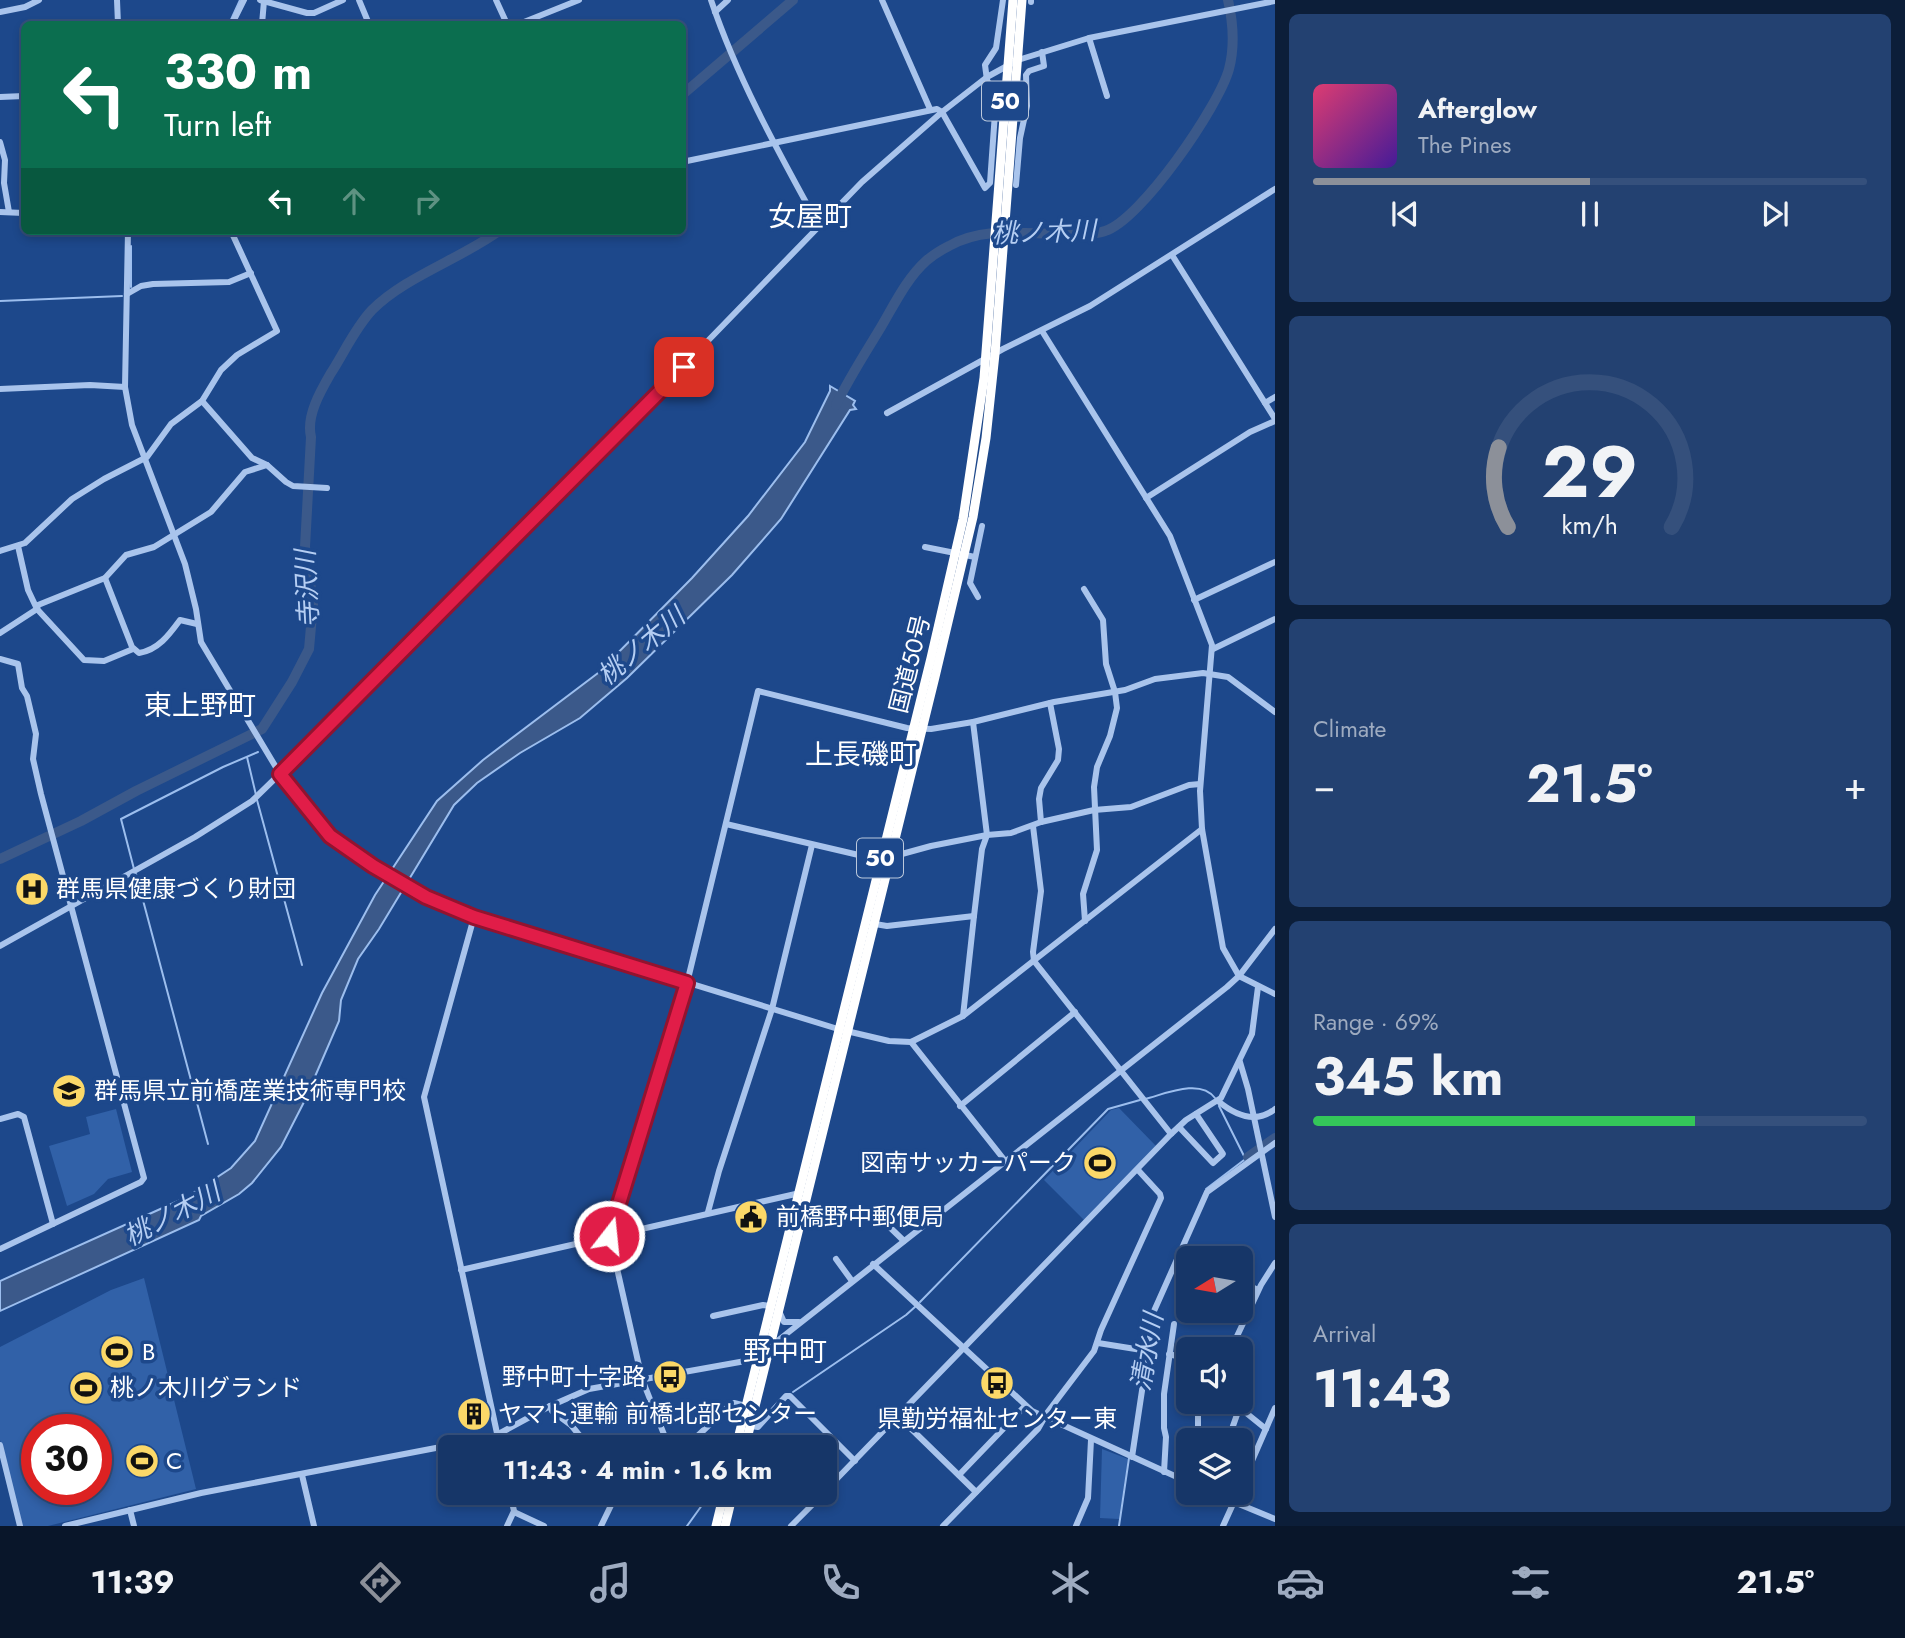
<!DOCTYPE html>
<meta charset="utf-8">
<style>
body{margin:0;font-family:Jost,"Noto Sans JP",sans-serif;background:#234171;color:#f1f3f6;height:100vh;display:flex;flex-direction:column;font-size:26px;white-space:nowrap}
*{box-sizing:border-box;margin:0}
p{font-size:23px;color:#9eabc0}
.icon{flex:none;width:38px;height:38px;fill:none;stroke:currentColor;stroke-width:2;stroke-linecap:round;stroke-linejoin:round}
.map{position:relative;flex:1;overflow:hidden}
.drawer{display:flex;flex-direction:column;gap:14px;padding:14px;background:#0c1e39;width:630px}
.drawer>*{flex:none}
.guide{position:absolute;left:21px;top:21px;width:665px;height:214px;border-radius:10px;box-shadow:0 4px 10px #0003,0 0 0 2px #35507c;background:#0b6e4f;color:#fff;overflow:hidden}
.needle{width:46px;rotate:259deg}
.tools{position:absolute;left:1176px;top:1246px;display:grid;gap:14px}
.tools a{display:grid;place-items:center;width:77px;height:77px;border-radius:10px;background:#163668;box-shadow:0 4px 10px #0003,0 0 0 2px #35507c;font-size:35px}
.speed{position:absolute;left:21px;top:1414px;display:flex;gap:14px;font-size:35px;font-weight:700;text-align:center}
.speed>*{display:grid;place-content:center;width:91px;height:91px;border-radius:50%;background:#163668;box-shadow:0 4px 10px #0003,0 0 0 2px #35507c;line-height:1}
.speed .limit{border:10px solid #d22;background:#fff;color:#111}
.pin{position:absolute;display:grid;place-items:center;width:60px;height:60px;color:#fff;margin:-30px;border-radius:14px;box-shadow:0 4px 10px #0006}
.me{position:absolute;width:77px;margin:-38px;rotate:16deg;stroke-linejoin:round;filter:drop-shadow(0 0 5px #0008)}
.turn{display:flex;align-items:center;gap:24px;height:147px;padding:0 28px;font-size:32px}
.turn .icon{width:91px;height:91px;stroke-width:2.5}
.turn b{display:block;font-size:49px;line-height:60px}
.lanes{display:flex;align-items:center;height:66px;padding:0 28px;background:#0003;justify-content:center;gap:35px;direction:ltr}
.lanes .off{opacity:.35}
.big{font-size:52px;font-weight:700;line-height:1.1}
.drawer .card{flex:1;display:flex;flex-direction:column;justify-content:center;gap:10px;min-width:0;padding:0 24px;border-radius:10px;background:#234171}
.drawer .dial{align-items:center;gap:0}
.dial svg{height:182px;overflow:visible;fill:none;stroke:#35507c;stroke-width:7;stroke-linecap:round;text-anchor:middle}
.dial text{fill:#f1f3f6;stroke:none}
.song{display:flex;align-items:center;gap:21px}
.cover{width:84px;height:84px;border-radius:10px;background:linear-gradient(135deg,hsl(340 70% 55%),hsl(260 70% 35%))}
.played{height:7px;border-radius:4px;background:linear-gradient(90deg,#8c9099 50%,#35507c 50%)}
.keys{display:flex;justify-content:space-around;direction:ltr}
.heat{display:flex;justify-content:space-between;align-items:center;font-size:38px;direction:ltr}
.charge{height:10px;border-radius:5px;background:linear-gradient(90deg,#34c759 69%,#35507c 0)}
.trip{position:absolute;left:438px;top:1435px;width:399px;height:70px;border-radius:10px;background:#163668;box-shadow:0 4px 10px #0003,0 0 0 2px #35507c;font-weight:700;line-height:70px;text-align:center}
.menu{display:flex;height:112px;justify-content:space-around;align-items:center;background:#09162a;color:#9eabc0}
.menu .icon{width:49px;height:49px}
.menu .active{color:#8c9099}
.menu b{font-size:32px;color:#f1f3f6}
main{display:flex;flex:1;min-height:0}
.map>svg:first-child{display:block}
.green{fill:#3161a8;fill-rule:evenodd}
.water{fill:#3b598a;stroke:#9cbeee;stroke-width:2}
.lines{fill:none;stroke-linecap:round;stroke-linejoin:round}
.stream{stroke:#9cbeee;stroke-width:2}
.river{stroke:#3b598a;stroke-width:10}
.minor{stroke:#a9c4ec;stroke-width:6}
.highway{stroke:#fff;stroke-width:9}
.route-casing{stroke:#92132f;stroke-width:18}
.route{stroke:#e11d48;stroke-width:12}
.labels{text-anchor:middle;stroke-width:7;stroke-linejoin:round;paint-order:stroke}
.shield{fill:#1d488b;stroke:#bbc8dc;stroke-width:2}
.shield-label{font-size:23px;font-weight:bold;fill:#fff}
.street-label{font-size:24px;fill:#fff;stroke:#1d488b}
.poi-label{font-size:24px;fill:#fff;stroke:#1d488b;text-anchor:start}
.water-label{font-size:26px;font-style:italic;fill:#b5cef3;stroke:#1d488b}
.quarter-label{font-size:28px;fill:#fff;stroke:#1d488b}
</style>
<main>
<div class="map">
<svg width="1275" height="1526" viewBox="0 0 1275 1526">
<rect width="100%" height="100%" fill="#1d488b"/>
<!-- green -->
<g class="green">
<polygon points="1119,1108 1156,1146 1084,1220 1044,1180 1111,1110"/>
<polygon points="116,1109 132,1172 108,1179 94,1194 67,1206 49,1146 90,1134 86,1117"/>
<path d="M144,1278L196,1489L48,1526H21L0,1440V1347L111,1290ZM37,1430H96V1489H37Z"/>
<polygon points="1102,1449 1128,1459 1119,1519 1100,1518"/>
</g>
<!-- water -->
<polygon class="water" points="830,386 855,401 853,405 856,409 850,410 781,519 732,575 627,678 580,718 520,753 477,783 454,805 379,929 358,959 341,1000 339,1021 304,1102 281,1147 252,1183 239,1194 201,1216 199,1220 0,1311 0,1281 187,1197 231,1168 255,1141 322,993 375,895 437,801 483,760 598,673 692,578 748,516 805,442 830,391"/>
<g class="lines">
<!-- stream -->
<g class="stream">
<polyline points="229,24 240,0"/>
<polyline points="131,287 131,246"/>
<polyline points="0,301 122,296"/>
<polyline points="247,757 256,795"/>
<polyline points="257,800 302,965"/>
<polyline points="134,869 121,819 223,767 258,752"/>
<polyline points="136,874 208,1144"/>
<path d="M1145,1099C1165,1094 1200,1078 1215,1098"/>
<polyline points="1206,1189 1248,1157 1244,1156 1219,1106"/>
<polyline points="920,1302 1108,1109 1140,1100"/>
<polyline points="793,1392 906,1315 916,1306"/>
<polyline points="687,1526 705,1501"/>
<polyline points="1119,1526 1129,1458"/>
</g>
<!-- river -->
<g class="river">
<polyline points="682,95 793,0"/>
<path d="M836,405C849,378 866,352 881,327C894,305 907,278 926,261C933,255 941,250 949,246C988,224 1031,236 1074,234C1084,233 1095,235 1105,231C1141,220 1219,106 1229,69C1235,46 1233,22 1228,0"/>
<path d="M0,859L81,821L136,791L262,729L292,682L309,649L313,604L305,547L311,437C306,416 320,392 331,373C344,353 355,328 372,310C405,277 460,259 499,231"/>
<polyline points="1248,1157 1275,1138"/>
</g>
<!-- minor -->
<g class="minor">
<polyline points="117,0 118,24"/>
<polyline points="260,0 307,13 314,13 343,0"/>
<polyline points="359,0 369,24"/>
<polyline points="496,0 507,24"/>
<path d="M711,0C738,80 779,153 819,226"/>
<polyline points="882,0 930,109"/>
<polyline points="1031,2 1031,0"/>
<polyline points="0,12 25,7 39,0"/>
<polyline points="715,12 728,0"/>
<polyline points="232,24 244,0"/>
<polyline points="262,24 264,1"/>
<polyline points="519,24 579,0"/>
<polyline points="1089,38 1107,96"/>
<polyline points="0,97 24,96"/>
<polyline points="0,142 5,160 4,183 9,212"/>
<polyline points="682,162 937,109 942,112 985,188 990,183 996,99 987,80 985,65 996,48 1003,0"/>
<polyline points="1016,185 1020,138 1027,106 1026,75 1029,71 1044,66 1042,52"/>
<polyline points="0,212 24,213"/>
<polyline points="128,231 125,387 132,425 185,564 196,609 201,642 280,774 321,827 341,845 423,896 474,917 838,1029 889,1041 911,1042 963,1016 1202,829"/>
<polyline points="1172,255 1275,419"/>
<polyline points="127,294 141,286 153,284 229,282 251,273"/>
<polyline points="1042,331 1170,536 1212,645 1200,791 1202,829 1223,948 1239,976 1275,994"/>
<polyline points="0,389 90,385 125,387"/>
<polyline points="202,401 252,458 267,465 286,482 293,486 327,488"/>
<polyline points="1265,403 1275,397"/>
<polyline points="887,413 1003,349 1090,306 1275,189"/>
<polyline points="1146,498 1250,432 1275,421"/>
<polyline points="18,546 28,590 37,609 84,660 104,661 133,649"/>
<polyline points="925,547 975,557"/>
<polyline points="0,551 25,543 72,499 104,479 147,457 171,424 202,401 221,370 237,355 277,331 231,231"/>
<path d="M105,578L132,647L139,653C158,650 169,635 180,620L197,624"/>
<polyline points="1084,589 1103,620 1106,664 1115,692 1117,708 1110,736 1097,767 1094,787 1097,850 1083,894 1085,921"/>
<polyline points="978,597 970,583 982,526"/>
<polyline points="1194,600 1275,562"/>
<polyline points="0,633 37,609 38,605 105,578 126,555 154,547 211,512 245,472 267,465"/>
<polyline points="1213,649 1275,619"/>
<polyline points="0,659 18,664 22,688 27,696 36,734 33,759 41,794 144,1178 141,1182 0,1249"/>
<polyline points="1041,822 1039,799 1041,788 1058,760 1059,749 1050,703"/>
<polyline points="726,824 880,860 931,846 987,835 1011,833 1041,822 1094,810 1131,807 1189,785 1200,784"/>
<polyline points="1033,826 1041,891 1033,952 1034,961 1171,1134"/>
<polyline points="474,917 424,1097 500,1447"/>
<polyline points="875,924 887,926 974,916"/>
<polyline points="0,946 195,837 252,801 330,725 632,419 862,182 942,112 987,77 1018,60 1089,38 1275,1"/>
<polyline points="963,1016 974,916 982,849 987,835 973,722"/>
<polyline points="911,1042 1006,1162"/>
<polyline points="1240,1062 1248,1089 1275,1217"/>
<path d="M1218,1101C1236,1116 1256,1124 1275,1109"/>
<polyline points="960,1106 1075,1012"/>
<polyline points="0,1119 18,1114 24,1117 53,1224"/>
<polyline points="1179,1127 1213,1163 1223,1154 1196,1114"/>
<polyline points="708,1212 719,1171 772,1009 812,845"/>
<polyline points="875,1213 904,1241"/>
<polyline points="836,1259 852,1281"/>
<polyline points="873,1264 1032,1411 1188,1482"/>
<polyline points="461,1270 800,1193"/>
<polyline points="1241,1282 1258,1290"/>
<polyline points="779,1311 784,1322 799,1322"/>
<polyline points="1230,1311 1245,1318"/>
<polyline points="713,1316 763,1305 770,1306"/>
<polyline points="1098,1343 1148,1351"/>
<polyline points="771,1346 1227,987 1239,976 1275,929"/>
<polyline points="1231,1349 1261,1285 1275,1263"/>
<polyline points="1169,1354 1188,1359"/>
<polyline points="1198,1402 1198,1440"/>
<polyline points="1222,1402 1245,1412 1266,1429"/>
<polyline points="550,1406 552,1411 571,1425 589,1447"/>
<polyline points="898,1416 976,1492"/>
<polyline points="750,1426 758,1427 786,1396 790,1396 855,1461"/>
<polyline points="1228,1440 1239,1409"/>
<polyline points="0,1445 20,1526"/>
<polyline points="669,1447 642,1379 609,1233 687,983 758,691 907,728 931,729 973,722 1054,702 1125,690 1155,679 1203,673 1228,677 1275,712"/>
<polyline points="686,1447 730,1405 734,1403 746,1406"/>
<polyline points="1132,1457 1154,1311 1207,1192 1275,1143"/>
<polyline points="1164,1472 1166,1437 1164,1428 1164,1394 1174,1324"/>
<polyline points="302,1475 314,1526"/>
<polyline points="959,1475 1025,1406"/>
<polyline points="1241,1486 1275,1408"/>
<polyline points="824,1492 1171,1134 1186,1120 1221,1098 1252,1034 1258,987"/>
<polyline points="1212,1493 1275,1519"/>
<polyline points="704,1498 723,1507"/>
<polyline points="130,1510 134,1526"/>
<polyline points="514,1512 544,1526"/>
<polyline points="65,1526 201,1493 493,1437 550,1406 589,1389 751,1360 760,1355"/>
<polyline points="507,1526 514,1511 510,1493"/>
<polyline points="601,1526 617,1493"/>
<polyline points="791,1526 824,1493"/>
<polyline points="943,1526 1038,1429 1047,1413 1094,1351 1101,1330 1161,1198 1160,1194 1138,1170"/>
<polyline points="1076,1526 1088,1498 1091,1440"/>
<polyline points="1223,1526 1238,1493"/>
</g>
<!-- highway -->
<g class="highway">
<polyline points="736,1447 931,658 963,519 984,378 1013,0"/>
<polyline points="745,1447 935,677 973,517 986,438 995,354 1022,0"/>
<polyline points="716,1526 724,1493"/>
<polyline points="725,1526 733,1493"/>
</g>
</g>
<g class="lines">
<!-- route casing -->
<g class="route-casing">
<polyline id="route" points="609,1236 687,983 474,917 426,897 373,866 330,836 280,774 684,367"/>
</g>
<!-- route -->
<use href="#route" class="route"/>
</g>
<!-- icons -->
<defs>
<g id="hospital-disc" transform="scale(1.75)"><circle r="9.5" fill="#fbd868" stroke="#1d488b"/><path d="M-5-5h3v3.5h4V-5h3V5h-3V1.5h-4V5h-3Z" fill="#111"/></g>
<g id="university-disc" transform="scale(1.75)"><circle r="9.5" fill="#fbd868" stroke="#1d488b"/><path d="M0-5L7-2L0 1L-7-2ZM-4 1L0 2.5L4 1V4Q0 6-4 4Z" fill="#111"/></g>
<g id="stadium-disc" transform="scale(1.75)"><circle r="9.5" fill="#fbd868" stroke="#1d488b"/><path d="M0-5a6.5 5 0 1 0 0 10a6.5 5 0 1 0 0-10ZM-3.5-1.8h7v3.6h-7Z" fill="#111"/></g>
<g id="civic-disc" transform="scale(1.75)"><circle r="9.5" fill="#fbd868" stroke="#1d488b"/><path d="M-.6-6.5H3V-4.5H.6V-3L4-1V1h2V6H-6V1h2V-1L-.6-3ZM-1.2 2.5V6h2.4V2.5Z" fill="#111"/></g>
<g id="bus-disc" transform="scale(1.75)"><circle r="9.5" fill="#fbd868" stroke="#1d488b"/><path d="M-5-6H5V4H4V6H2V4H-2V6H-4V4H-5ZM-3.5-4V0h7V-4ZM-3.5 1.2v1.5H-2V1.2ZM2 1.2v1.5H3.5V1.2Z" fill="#111"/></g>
<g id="building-disc" transform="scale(1.75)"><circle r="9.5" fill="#fbd868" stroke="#1d488b"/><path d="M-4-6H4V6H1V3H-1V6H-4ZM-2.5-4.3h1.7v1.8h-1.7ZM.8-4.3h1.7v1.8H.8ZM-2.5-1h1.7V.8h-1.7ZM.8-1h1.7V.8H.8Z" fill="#111"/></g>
</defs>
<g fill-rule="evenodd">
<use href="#hospital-disc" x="32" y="889"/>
<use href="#university-disc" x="69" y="1091"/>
<use href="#stadium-disc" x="1100" y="1163"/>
<use href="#civic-disc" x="751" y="1217"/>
<use href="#stadium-disc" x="117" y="1352"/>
<use href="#bus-disc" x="670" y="1377"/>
<use href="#bus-disc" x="997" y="1383"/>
<use href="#stadium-disc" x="86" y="1388"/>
<use href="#building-disc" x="474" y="1414"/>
<use href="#stadium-disc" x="142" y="1461"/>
</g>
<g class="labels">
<!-- shield labels -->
<g class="shield">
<rect x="982" y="81.5" width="46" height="39" rx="5"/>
<rect x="857" y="838.5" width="46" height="39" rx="5"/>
</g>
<g class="shield-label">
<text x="1005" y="109">50</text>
<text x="880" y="866">50</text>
</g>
<!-- street labels -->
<g class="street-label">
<text transform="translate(910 664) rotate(-76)" y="8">国道50号</text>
</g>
<!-- poi labels -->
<g class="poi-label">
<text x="56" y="897">群馬県健康づくり財団</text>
<text x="94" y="1099">群馬県立前橋産業技術専門校</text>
<text x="1076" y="1171" text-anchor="end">図南サッカーパーク</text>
<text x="776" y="1225">前橋野中郵便局</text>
<text x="142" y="1360">B</text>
<text x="646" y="1385" text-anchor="end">野中町十字路</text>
<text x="110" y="1396">桃ノ木川グランド</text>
<text x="498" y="1422">ヤマト運輸 前橋北部センター</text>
<text x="997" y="1427" text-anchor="middle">県勤労福祉センター東</text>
<text x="166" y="1469">C</text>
</g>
<!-- water labels -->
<g class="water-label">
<text transform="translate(1044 232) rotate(-2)" y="9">桃ノ木川</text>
<text transform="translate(307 589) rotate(-93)" y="9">寺沢川</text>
<text transform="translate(641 646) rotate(-40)" y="9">桃ノ木川</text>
<text transform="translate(172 1214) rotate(-28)" y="9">桃ノ木川</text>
<text transform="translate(1147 1352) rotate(-80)" y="9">清水川</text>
</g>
<!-- quarter labels -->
<g class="quarter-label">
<text x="810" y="226">女屋町</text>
<text x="200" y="715">東上野町</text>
<text x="861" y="764">上長磯町</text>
<text x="785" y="1361">野中町</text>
</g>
</g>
</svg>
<div class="tools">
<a><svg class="needle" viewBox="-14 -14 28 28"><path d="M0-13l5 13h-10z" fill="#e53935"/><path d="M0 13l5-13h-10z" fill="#9eabc0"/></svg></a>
<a><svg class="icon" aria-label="sound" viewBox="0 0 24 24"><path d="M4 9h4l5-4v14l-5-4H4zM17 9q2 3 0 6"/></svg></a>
<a><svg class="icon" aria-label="layers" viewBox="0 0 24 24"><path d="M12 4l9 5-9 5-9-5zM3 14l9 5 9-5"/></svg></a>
</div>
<div class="speed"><div class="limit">30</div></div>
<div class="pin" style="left:684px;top:367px;background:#d93025"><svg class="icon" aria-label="arrive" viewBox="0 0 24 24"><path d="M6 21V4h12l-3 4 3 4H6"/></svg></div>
<svg class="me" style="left:609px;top:1236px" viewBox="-20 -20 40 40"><circle r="17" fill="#e11d48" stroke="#fff" stroke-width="3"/><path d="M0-11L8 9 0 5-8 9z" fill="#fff"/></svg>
<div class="trip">11:43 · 4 min · 1.6 km</div>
<div class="guide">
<div class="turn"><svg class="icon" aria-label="left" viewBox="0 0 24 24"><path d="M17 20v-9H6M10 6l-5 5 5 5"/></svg><div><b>330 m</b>Turn left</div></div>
<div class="lanes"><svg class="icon" aria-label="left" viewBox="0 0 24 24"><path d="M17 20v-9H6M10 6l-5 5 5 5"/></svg><svg class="icon off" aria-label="ahead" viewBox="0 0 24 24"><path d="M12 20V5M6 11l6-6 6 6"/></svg><svg class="icon off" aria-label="right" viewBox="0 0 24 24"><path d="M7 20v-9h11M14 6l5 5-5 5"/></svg></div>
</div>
</div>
<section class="drawer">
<div class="card">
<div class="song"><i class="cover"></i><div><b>Afterglow</b><p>The Pines</p></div></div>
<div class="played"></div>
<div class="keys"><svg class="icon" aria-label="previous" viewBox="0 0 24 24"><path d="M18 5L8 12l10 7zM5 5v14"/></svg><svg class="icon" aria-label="pause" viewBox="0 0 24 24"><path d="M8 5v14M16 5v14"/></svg><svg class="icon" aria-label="next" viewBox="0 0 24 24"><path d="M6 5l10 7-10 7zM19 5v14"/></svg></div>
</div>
<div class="card dial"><svg viewBox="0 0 100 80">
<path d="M14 69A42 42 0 1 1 86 69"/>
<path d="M14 69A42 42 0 0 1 10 34" stroke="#8c9099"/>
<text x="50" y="56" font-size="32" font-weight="700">29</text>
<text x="50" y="72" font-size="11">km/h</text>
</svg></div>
<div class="card"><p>Climate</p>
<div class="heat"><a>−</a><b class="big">21.5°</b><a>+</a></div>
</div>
<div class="card"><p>Range · 69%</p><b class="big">345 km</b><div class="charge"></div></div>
<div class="card"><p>Arrival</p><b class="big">11:43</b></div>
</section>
</main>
<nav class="menu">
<b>11:39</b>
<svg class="icon active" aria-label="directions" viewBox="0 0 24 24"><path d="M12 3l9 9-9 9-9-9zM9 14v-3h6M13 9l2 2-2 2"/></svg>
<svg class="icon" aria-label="music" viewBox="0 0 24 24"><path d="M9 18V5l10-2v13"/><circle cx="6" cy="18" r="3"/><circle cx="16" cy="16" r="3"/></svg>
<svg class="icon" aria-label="phone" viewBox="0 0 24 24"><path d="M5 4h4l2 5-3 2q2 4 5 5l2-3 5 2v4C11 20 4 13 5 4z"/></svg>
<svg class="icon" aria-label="climate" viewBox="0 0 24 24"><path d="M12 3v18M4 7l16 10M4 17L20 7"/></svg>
<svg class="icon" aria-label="car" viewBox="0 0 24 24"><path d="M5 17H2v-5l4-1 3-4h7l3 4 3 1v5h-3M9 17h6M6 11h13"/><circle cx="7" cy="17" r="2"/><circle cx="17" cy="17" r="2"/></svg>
<svg class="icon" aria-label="filters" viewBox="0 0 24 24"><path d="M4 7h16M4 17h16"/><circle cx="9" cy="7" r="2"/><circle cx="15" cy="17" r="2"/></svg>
<b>21.5°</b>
</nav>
